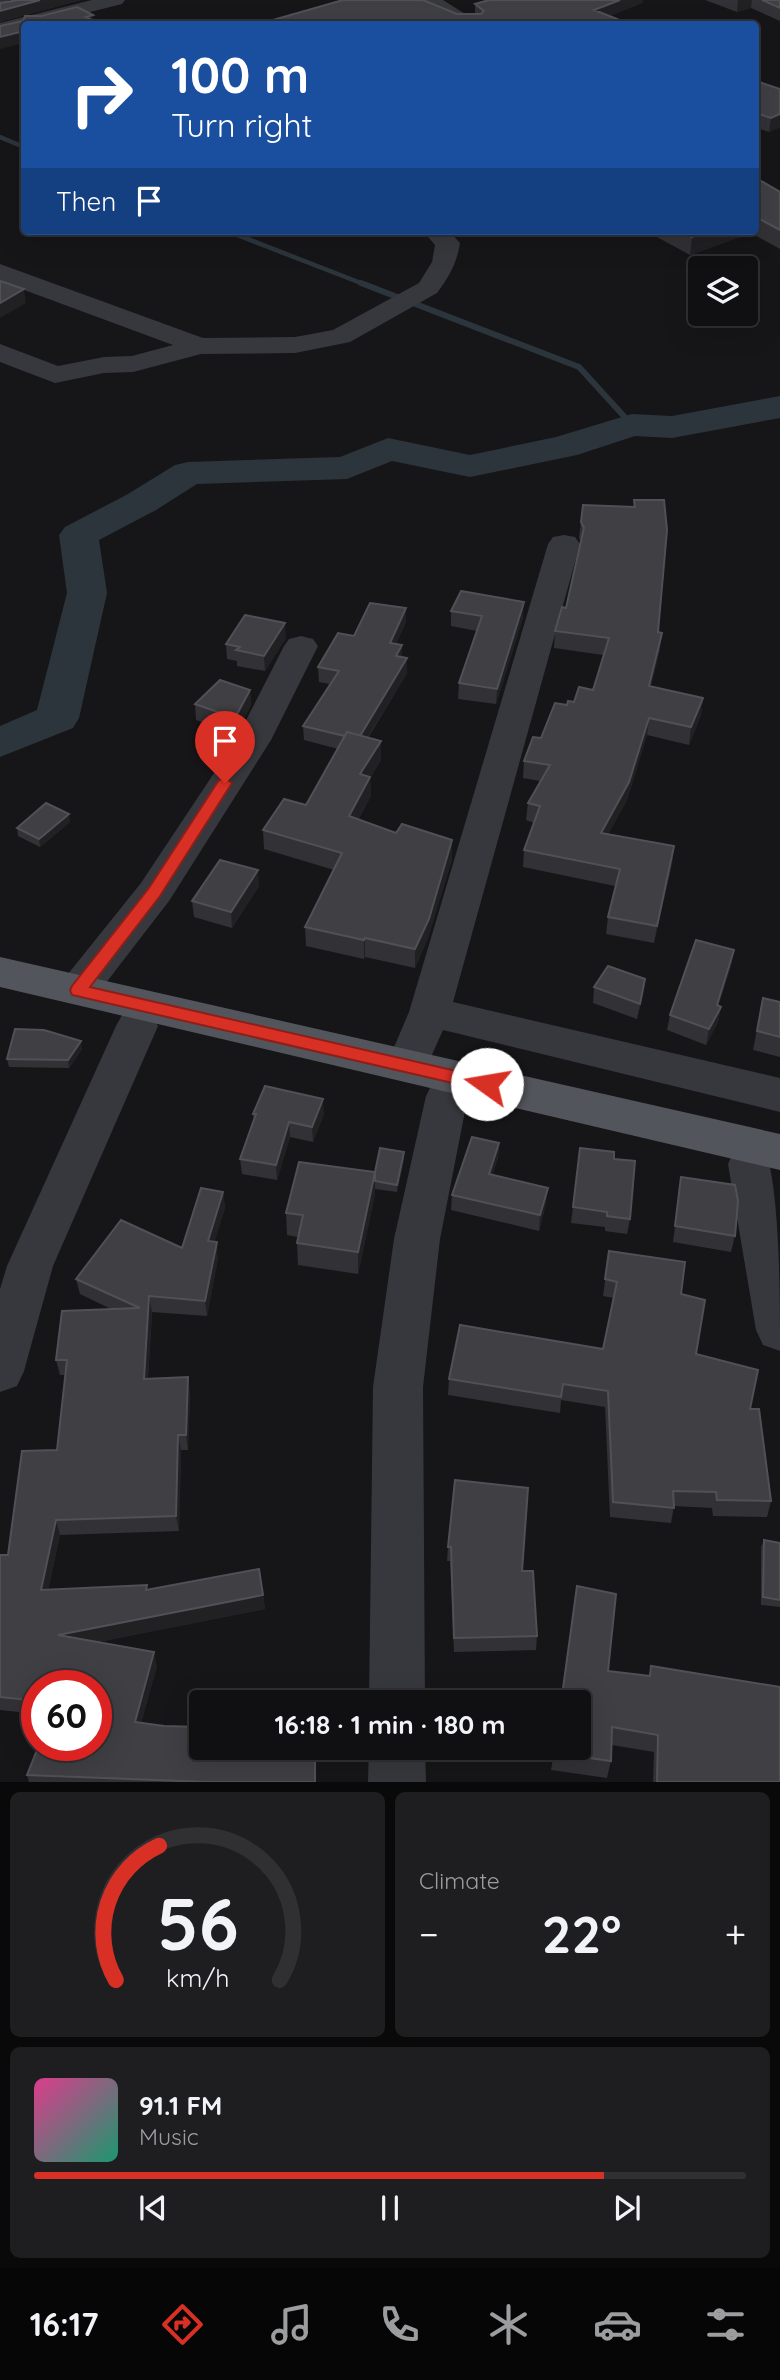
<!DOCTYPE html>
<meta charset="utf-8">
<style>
body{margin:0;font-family:Quicksand,sans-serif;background:#1e1e20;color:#f1f3f6;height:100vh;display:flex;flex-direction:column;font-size:26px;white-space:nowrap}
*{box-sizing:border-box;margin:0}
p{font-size:23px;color:#9c9d9f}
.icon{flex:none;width:38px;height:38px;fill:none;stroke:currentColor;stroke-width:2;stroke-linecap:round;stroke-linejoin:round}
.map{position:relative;height:1782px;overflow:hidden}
.sheet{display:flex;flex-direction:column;gap:10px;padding:10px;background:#09090a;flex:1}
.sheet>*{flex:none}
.guide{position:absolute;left:21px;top:21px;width:738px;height:214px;border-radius:7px;box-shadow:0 7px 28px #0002,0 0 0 2px #303032;background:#1a4fa0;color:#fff;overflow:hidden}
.buttons{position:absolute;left:688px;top:256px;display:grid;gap:14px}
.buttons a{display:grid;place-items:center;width:70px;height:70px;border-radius:7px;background:#101012;box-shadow:0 7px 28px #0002,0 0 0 2px #303032;font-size:35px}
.speed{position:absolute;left:21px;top:1670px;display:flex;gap:14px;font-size:35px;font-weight:700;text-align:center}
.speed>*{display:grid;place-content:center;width:91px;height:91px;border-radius:50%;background:#101012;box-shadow:0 7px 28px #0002,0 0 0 2px #303032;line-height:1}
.speed .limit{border:10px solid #d22;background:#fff;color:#111}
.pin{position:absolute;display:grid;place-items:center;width:60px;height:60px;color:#fff;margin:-72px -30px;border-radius:50% 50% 50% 0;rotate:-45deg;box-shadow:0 0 7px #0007}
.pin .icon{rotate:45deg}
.me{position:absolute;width:77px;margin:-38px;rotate:283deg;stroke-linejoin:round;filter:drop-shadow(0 0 5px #0008)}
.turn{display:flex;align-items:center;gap:24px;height:147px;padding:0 35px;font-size:32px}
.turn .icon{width:91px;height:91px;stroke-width:2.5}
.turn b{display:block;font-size:49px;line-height:60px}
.then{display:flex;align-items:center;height:66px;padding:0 35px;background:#0003;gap:14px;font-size:26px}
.big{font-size:52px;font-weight:700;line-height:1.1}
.sheet .tile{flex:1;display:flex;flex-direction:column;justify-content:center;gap:10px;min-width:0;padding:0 24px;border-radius:10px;background:#1e1e20}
.sheet .dial{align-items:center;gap:0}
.dial svg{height:182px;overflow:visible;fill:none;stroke:#303032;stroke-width:7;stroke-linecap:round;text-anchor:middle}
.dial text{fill:#f1f3f6;stroke:none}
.song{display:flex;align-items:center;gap:21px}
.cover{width:84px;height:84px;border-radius:10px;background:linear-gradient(135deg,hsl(330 70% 55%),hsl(160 70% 35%))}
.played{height:7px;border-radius:4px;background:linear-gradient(90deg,#d93025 80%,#303032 80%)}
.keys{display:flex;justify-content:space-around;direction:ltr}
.heat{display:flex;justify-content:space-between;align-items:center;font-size:38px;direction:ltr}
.sheet .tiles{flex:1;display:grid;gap:10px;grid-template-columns:1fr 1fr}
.tile:last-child{grid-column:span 2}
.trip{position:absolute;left:189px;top:1690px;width:402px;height:70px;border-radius:7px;background:#101012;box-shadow:0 7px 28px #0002,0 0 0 2px #303032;font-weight:700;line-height:70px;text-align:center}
.tabs{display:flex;height:112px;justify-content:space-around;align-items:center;background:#060607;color:#9c9d9f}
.tabs .icon{width:49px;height:49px}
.tabs .current{color:#d93025}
.tabs b{font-size:32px;color:#f1f3f6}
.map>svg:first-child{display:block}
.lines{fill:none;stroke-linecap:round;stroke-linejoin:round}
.stream-far1{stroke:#2c353c;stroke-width:4.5}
.stream{stroke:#2c353c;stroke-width:6}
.river{fill:#2c353c;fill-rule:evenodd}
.minor{fill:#37383d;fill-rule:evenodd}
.major{fill:#53555c;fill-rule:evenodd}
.wall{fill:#323236}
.shaded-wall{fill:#212124}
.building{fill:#3f3f44;stroke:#4f5156;stroke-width:2}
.route{fill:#d93025;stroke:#8d1f18;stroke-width:2}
</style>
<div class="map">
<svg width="780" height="1782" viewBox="0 0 780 1782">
<rect width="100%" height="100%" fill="#161618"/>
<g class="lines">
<!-- stream-far1 -->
<g class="stream-far1">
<polyline points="0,137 24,147"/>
<polyline points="227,231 366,285"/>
</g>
<!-- stream -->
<polyline class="stream" points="361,283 579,367 632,425"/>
<!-- river -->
<polygon class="river" points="780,396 780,418 672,438 635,436 577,455 470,477 392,461 347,479 197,484 156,510 99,540 107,593 79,718 73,728 0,757 0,726 37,710 67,593 59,535 65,527 128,494 175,465 188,462 340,457 388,438 470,455 556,437 632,414 672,416"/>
<!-- minor -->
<g class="minor">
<polygon points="92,0 125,0 122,4 42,24 24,24 24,29 0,35 0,23"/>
<polygon points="419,0 443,0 481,24 457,24"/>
<path d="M423,231H449L460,243C457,263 449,277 437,293L350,342L295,353L201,354L133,372L104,373L55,383L0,362V344L58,366L104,357L132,356L173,345L0,281V264L203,338L295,337L333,330L419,283L432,262L435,245Z"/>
<polygon points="564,535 575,537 580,544 453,1002 780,1078 780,1112 443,1030 422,1077 407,1082 392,1077 386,1066 409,1012 548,544 553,537"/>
<polygon points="301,636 313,639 318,646 271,740 169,901 92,1001 78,1005 64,1001 58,990 64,979 141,883 236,740 284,646 289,639"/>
<polygon points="137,1011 152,1015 158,1026 53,1266 24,1371 17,1386 0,1392 0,1289 7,1266 116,1026 122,1015"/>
<polygon points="447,1079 462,1084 468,1096 440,1239 423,1387 425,1703 369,1703 373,1387 394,1239 426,1096 432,1084"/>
<path d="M750,1146L766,1151C780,1197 780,1297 780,1351L763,1345L756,1330L728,1164L734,1151Z"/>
<polygon points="369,1748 425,1748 426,1782 368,1782"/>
</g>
<!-- major -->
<polygon class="major" points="0,957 780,1134 780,1170 0,987"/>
</g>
<!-- wall -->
<g class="wall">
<polygon points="0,0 81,0 0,22"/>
<polygon points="489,0 643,0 642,3 610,16 457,14 475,14 475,4"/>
<polygon points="705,0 780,0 780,21 751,8 737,12"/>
<polygon points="756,81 780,89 780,127 769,132 757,128 756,128"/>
<polygon points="756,178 780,192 780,249 751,233 690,255 646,231 756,231"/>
<polygon points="634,500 660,650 651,686 703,698 701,715 689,745 647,735 627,800 608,834 674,846 672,864 654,943 606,934 608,917 615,886 523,867 524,850 534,823 526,820 528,803 540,781 523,778 524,761 567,705 574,702 593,690 603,655 554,648 555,631 566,608 581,542 579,538 581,522 633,507"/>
<polygon points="406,608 406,622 396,644 402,645 402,657 407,673 368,738 381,760 370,778 371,796 358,820 452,859 428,938 415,968 365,957 364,959 306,946 305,927 334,870 264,849 263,830 306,805 338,749 304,740 303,726 330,684 319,682 318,667 354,636"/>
<polygon points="451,611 523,618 496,704 458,699 459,683 477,631 451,626"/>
<polygon points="286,638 265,671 237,666 237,661 227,659 226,644"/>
<polygon points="250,690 251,705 236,734 196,720 195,704"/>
<polygon points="70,822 40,847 18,836 17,828"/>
<polygon points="259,886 232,928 194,917 192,901"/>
<polygon points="734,950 731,966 718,1006 721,1007 718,1022 706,1045 667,1030 670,1015"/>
<polygon points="594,987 643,995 637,1019 593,1003"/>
<polygon points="763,998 780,1002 780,1057 753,1050"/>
<polygon points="82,1049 69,1068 9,1067 7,1059"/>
<polygon points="253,1114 324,1114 313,1142 290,1137 277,1180 242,1174 240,1159 254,1120"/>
<polygon points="499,1143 498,1158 492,1175 546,1204 539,1231 451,1210 452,1195"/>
<polygon points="580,1148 614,1159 630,1219 627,1234 605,1231 605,1227 571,1223"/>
<polygon points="404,1160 397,1192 375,1189 375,1194 358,1274 298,1265 297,1243 298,1237 287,1235 286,1213 375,1172"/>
<polygon points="681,1177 735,1236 731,1252 673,1242"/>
<polygon points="223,1192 225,1208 214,1242 218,1258 207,1316 152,1312 148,1379 190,1392 188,1450 181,1450 179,1531 60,1535 48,1590 148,1590 263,1595 265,1609 98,1642 157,1666 141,1723 316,1782 29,1782 27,1775 96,1745 37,1685 37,1714 0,1710 0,1555 8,1555 57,1450 65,1375 60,1375 56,1360 111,1309 80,1294 76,1279 182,1248"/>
<polygon points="609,1251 681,1294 696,1354 750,1409 771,1501 767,1517 713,1516 712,1508 674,1506 671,1523 610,1517 605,1407 561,1400 560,1413 448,1395 449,1379 603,1349 614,1298 603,1296"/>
<polygon points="764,1540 780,1543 780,1607 761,1605 761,1547"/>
<polygon points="448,1547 522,1571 537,1636 536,1650 454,1652 450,1561 447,1561"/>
<polygon points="651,1666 780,1782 653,1782 654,1752 612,1745 611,1761 607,1778 551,1770 555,1748 608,1671 649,1676"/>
</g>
<!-- shaded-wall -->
<g class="shaded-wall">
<polygon points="40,0 81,0 0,22 0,11"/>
<polygon points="620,0 643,0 642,3 593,23 594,10"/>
<polygon points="738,0 752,0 751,8 737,12"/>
<polygon points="93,15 94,24 76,24 86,17"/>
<polygon points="24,31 24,43 0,49 0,37"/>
<polygon points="759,114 757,128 756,128 756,116"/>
<polygon points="780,114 780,127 769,132 771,118"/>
<polygon points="708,231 751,231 751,233 690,255 692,237"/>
<polygon points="24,289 26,303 0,318 0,303"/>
<polygon points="524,602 523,618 496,704 497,689"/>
<polygon points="406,608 406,622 390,658 390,643"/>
<polygon points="285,623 286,638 265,671 264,656"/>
<polygon points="662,633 660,650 647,703 649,686"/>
<polygon points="402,645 402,660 396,656"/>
<polygon points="407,658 407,673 358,753 358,739"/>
<polygon points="250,690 251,705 236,734 235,718"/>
<polygon points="703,698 701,715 689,745 691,727"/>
<polygon points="649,718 647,735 627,800 599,851 601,833"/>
<polygon points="381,741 381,760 370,778 371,796 349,836 349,816 360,774"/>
<polygon points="69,814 70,822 40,847 39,839"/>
<polygon points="452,840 452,859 428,938 415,968 415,949"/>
<polygon points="674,846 672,864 654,943 657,926"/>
<polygon points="258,870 259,886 232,928 231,912"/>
<polygon points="365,938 365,957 364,959 364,940"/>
<polygon points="734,950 731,966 715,1018 721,1007 718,1022 706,1045 709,1029"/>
<polygon points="645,979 643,995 637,1019"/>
<polygon points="81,1041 82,1049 69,1068 68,1060"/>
<polygon points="323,1099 324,1114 313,1142 312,1127"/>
<polygon points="289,1122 290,1137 277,1180 276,1165"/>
<polygon points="499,1143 498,1158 488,1190 489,1174"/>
<polygon points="404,1152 404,1160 397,1192 397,1185"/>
<polygon points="375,1172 375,1194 358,1274 358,1252"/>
<polygon points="548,1188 546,1204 539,1231 540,1215"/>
<polygon points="223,1192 225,1208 210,1257 208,1241"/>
<polygon points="217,1242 218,1258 207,1316 205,1301"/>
<polygon points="149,1296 152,1312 147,1395 144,1379"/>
<polygon points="188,1377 190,1392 188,1450 186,1435"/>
<polygon points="178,1435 181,1450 179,1531 176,1516"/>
<polygon points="56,1520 60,1535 45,1604 41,1590"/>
<polygon points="263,1595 265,1609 62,1649 58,1635"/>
<polygon points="154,1652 157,1666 138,1735 135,1722"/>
</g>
<!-- building -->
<g class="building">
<polygon points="11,0 40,0 0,11 0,3 13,1"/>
<polygon points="343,0 423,0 457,14 481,14 484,11 475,4 489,0 620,0 594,10 617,19 628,24 259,24"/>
<polygon points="762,0 780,0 780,8"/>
<polygon points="77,7 93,15 86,17 90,19 76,24 78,24 24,24 24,31 0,37 0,26 23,21 25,16 41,16"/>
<polygon points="756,81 780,89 780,114 771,118 759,114 756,116"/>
<polygon points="756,178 780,192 780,230 756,217"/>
<polygon points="681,231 708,231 692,237"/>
<polygon points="0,281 24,289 0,303"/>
<polygon points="634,500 664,500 667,530 658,632 662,633 649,686 703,698 691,727 649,718 629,782 601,833 674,846 657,926 608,917 620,869 524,850 540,806 528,803 550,765 524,761 533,737 541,738 555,703 567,705 568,701 574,702 579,687 593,690 609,638 555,631 562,607 566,608 572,581 584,528 581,522 583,505 635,507"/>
<polygon points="461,591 524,602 497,689 459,683 482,616 451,611"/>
<polygon points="370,603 406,608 390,643 402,645 396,656 407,658 360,736 347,732 345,736 303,726 339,671 318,667 338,633 354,636"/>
<polygon points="245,615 285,623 264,656 236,650 240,647 226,644"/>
<polygon points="220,680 250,690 235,718 195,704"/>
<polygon points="347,732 381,741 360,774 370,777 349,816 396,833 402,824 452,840 429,919 415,949 365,938 364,940 305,927 342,853 263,830 284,799 306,805"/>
<polygon points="46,803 69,814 39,839 17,828"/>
<polygon points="220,860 258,870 231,912 192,901"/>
<polygon points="696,940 734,950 717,1005 721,1007 709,1029 670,1015"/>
<polygon points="608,966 645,979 640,1004 594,987"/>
<polygon points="763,998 780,1002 780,1037 757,1031"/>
<polygon points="15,1029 44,1030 81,1041 68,1060 7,1059"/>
<polygon points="265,1086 323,1099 312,1127 289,1122 276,1165 240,1159 256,1114 253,1114"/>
<polygon points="472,1137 499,1143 489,1174 548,1188 540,1215 452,1195"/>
<polygon points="380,1148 404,1152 397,1185 375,1181 375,1172"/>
<polygon points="580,1148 614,1152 614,1159 635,1161 630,1219 607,1216 607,1212 573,1207"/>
<polygon points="299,1162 375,1172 358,1252 297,1243 303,1215 286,1213"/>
<polygon points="681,1177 735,1185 738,1201 735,1236 675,1226"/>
<polygon points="201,1188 223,1192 208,1241 217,1242 205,1301 149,1296 144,1379 188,1377 186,1435 178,1435 176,1516 56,1520 41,1590 147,1585 146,1590 259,1569 263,1595 58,1635 154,1652 135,1722 164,1726 201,1727 201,1748 315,1748 315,1782 207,1782 27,1775 39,1745 96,1745 96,1685 37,1685 37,1701 0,1697 0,1555 8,1555 22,1451 57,1450 67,1360 56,1360 62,1311 140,1308 76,1279 121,1220 182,1248"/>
<polygon points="609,1251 685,1262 681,1294 705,1300 696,1354 758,1370 750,1409 759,1409 771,1501 717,1500 716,1492 673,1491 674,1508 613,1502 608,1391 563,1384 561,1397 449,1379 460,1325 603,1349 617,1282 605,1279"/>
<polygon points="455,1480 528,1488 522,1571 533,1571 537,1636 454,1638 451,1547 448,1547"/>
<polygon points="764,1540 780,1543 780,1600 763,1597"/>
<polygon points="577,1586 616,1594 608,1671 650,1676 651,1666 780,1687 780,1782 657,1782 658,1735 612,1727 611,1761 554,1753 555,1748 579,1748 579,1703 561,1703"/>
</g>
<!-- route -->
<polygon class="route" points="225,778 232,783 160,896 90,987 487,1078 493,1080 495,1084 493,1089 487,1091 72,995 70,990 72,986 149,888 219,780"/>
</svg>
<div class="buttons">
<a><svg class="icon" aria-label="layers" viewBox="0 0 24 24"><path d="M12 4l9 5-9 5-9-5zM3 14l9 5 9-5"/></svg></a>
</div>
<div class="speed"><div class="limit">60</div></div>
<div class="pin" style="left:225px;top:783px;background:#d93025"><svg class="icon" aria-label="arrive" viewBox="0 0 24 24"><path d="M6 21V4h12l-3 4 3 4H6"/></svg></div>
<svg class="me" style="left:487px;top:1084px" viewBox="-20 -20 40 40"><circle r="19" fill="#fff"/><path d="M0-13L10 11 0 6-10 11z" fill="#d93025"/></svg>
<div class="trip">16:18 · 1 min · 180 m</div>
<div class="guide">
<div class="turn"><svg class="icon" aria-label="right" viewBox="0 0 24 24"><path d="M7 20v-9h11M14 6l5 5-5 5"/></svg><div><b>100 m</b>Turn right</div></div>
<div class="then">Then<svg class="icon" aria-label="arrive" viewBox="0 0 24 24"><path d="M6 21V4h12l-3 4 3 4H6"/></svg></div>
</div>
</div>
<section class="sheet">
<div class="tiles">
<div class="tile dial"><svg viewBox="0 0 100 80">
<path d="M14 69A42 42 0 1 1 86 69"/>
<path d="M14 69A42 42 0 0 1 33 10" stroke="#d93025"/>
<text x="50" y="56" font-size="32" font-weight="700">56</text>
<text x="50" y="72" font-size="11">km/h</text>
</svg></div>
<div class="tile"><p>Climate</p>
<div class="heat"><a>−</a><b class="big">22°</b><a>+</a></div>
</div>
<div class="tile">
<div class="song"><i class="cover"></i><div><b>91.1 FM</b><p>Music</p></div></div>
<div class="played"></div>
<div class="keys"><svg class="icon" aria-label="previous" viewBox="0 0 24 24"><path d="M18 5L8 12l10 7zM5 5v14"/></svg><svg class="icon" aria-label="pause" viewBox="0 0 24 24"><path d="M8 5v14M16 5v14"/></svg><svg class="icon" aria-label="next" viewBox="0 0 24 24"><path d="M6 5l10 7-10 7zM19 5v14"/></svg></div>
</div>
</div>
</section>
<nav class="tabs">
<b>16:17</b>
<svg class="icon current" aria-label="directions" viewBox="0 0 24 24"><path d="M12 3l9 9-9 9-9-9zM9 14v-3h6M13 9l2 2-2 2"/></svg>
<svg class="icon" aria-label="music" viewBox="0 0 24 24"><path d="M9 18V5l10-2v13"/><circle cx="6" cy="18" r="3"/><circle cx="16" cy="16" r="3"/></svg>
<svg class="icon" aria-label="phone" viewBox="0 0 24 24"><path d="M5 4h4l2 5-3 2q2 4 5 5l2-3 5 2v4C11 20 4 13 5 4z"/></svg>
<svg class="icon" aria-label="climate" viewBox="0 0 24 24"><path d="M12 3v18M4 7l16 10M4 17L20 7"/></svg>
<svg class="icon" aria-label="car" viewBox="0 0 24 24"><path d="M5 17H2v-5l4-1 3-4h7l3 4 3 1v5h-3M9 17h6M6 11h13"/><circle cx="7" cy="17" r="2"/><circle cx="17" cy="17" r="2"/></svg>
<svg class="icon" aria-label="filters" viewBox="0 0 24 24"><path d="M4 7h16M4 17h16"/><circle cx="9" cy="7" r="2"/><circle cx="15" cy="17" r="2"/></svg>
</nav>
